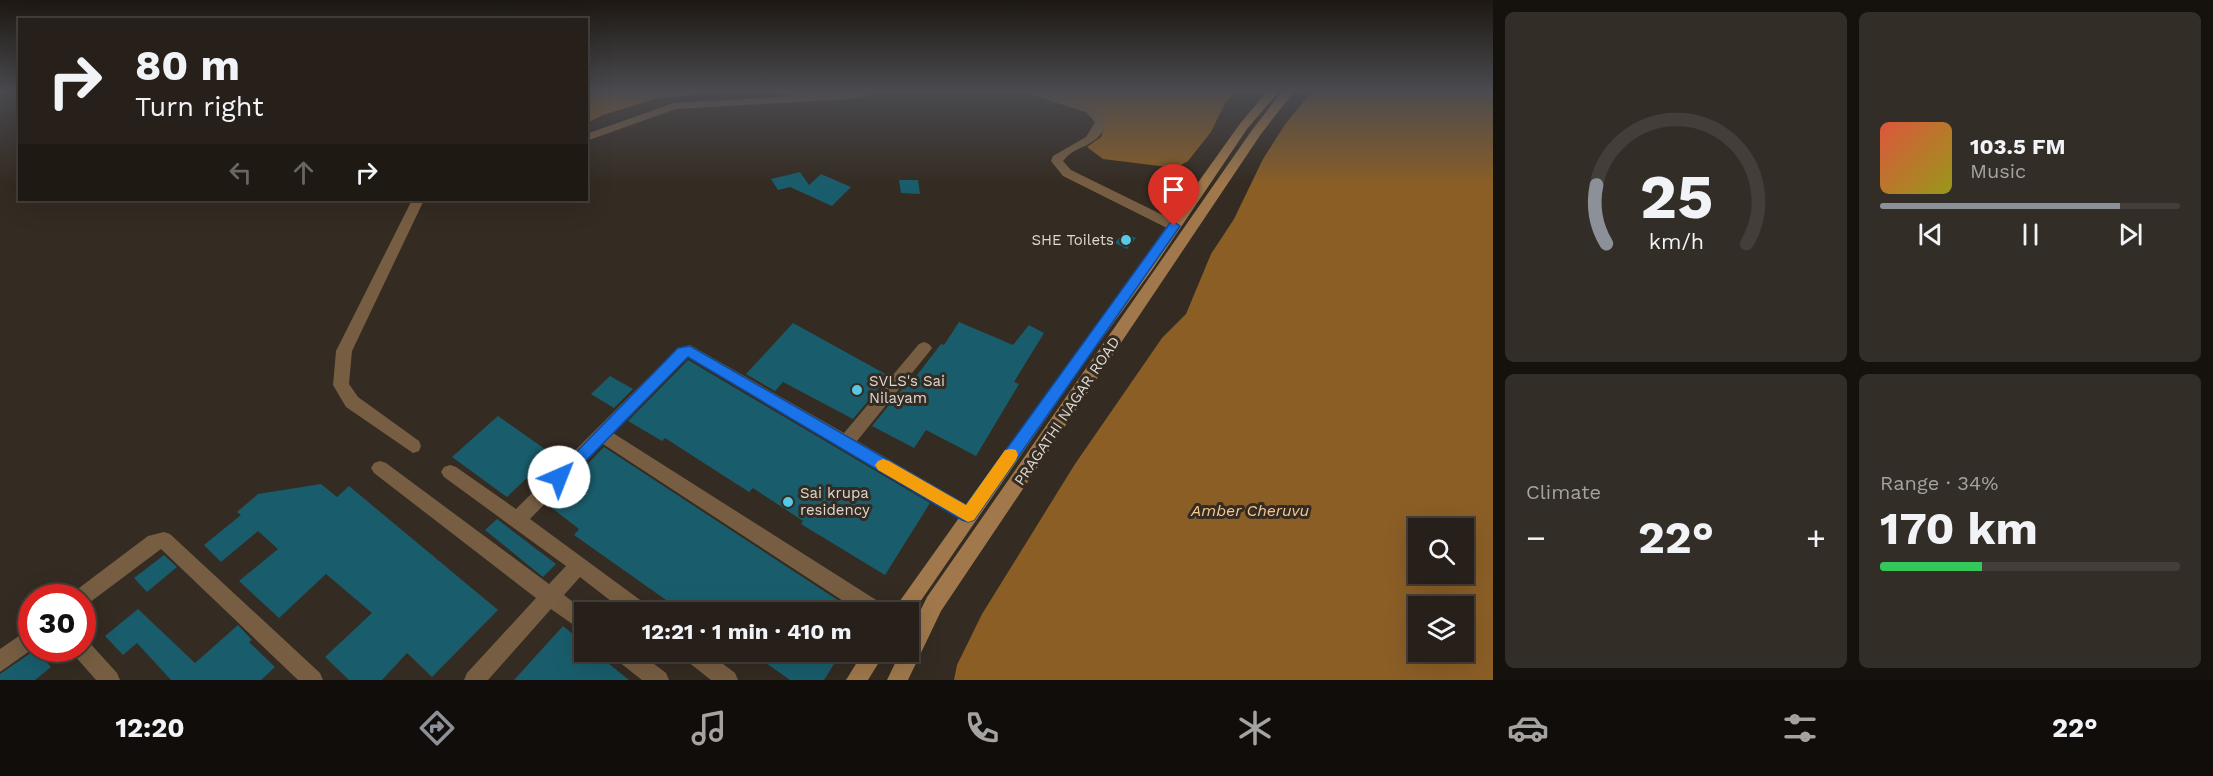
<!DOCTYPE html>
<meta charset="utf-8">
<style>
body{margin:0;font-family:"Work Sans",sans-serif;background:#332d27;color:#f1f3f6;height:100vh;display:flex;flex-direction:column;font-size:22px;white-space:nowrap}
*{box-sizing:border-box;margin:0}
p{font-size:20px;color:#a4a3a2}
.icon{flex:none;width:33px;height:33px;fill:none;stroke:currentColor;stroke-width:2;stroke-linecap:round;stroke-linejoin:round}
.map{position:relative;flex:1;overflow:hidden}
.drawer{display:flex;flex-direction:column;gap:12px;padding:12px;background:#15120e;width:720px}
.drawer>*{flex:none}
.guide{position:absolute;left:18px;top:18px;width:570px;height:183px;border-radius:0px;box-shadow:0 6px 24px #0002,0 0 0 2px #433e39;background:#27201a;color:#f1f3f6;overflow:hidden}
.tools{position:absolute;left:1408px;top:518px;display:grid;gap:12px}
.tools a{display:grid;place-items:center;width:66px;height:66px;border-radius:0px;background:#27201a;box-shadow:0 6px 24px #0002,0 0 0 2px #433e39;font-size:30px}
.speed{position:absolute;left:18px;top:584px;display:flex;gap:12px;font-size:30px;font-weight:700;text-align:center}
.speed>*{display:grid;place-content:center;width:78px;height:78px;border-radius:50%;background:#27201a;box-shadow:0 6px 24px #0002,0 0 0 2px #433e39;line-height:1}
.speed .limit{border:9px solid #d22;background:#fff;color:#111}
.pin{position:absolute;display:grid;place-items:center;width:51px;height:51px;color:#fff;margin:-62px -26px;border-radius:50% 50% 50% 0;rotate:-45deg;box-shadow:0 0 6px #0007}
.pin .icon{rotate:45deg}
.me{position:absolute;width:66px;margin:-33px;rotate:44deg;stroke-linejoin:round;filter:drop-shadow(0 0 4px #0008)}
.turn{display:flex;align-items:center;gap:21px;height:126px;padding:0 18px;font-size:27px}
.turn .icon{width:78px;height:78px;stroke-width:2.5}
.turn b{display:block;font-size:42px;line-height:51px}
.lanes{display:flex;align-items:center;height:57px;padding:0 18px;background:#0003;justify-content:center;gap:30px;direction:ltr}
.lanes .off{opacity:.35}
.big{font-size:45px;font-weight:700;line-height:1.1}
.drawer .card{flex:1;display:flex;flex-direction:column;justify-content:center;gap:9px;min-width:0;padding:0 21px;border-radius:9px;background:#332d27}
.drawer .dial{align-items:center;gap:0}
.dial svg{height:156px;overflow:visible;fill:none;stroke:#433e39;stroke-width:7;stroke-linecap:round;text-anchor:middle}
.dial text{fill:#f1f3f6;stroke:none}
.song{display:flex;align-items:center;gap:18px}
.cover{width:72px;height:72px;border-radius:9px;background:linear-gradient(135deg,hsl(10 70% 55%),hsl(60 70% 35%))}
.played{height:6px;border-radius:3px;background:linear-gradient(90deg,#8c9099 80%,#433e39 80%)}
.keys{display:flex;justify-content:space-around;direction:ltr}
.heat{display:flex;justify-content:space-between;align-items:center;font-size:33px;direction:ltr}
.charge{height:9px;border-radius:4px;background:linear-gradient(90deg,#34c759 34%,#433e39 0)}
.drawer .tiles{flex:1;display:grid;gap:12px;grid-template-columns:repeat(2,1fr)}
.trip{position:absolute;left:574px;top:602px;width:345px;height:60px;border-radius:0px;background:#27201a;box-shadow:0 6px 24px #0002,0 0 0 2px #433e39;font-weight:700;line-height:60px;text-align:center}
.dock{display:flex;height:96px;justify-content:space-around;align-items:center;background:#100d0a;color:#a4a3a2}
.dock .icon{width:42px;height:42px}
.dock .selected{color:#8c9099}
.dock b{font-size:27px;color:#f1f3f6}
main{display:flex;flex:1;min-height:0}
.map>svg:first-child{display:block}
.water{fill:#8b5e26;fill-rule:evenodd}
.building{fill:#195d6c}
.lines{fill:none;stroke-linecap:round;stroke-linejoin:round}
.street{fill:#775e42;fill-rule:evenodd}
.secondary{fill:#a0784b;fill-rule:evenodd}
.route{fill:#1a73e8;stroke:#114b97;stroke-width:1.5}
.slow{fill:#f59e0b}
.poi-dot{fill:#58c9e4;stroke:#342b22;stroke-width:2}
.labels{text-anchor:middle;stroke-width:6;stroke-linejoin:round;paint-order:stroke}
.poi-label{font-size:15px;fill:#dfd9d3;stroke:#342b22;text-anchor:start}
.street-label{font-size:15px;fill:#dfd9d3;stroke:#342b22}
.water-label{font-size:16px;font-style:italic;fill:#f8c893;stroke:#342b22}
</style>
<main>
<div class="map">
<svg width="1493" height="680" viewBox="0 0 1493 680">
<rect width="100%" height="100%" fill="#342b22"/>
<!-- water -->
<g class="water">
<polygon points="587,90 865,90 850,94 821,93 806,97 740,91 658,98 603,115 587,123"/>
<polygon points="1035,90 1236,90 1225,103 1211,132 1188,161 1176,168 1103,159 1087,147 1101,137 1105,125 1092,108"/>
<path d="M1313,90H1493V680H954L957,665L982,614L1075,464L1162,338L1186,314L1211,254L1234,219L1263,159L1286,123ZM1419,528H1464V573H1419ZM1419,606H1464V651H1419Z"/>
</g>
<!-- building -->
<g class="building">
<polygon points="800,172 809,185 821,174 851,187 832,206 790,187 778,190 771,179"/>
<polygon points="899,180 918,180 920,194 901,193"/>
<polygon points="1124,232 1136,238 1127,249 1115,243"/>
<polygon points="959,322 1013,345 1029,325 1044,333 1014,382 1019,384 976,456 926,430 914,448 872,426 906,384 909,386 911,383 941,344 944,345"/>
<polygon points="793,323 889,376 853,419 783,382 775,391 746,374"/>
<polygon points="688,360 930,503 885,575 801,524 803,521 753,488 749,492 665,438 662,441 628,421"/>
<polygon points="610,376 633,389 614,408 591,394"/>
<polygon points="498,416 552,454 507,497 452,457"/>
<polygon points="604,447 856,612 683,612 574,535 579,529 548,505"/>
<polygon points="321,484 337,497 349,486 498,610 432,677 407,653 382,680 349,680 325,657 372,613 326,574 279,618 239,581 278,549 258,531 221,562 204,545 241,515 237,512 258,494"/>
<polygon points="497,519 556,564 543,577 485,530"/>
<polygon points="164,555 177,567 147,592 134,578"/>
<polygon points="138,609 195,663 238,625 252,640 249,642 275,667 261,680 171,680 137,643 123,655 105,636"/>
<polygon points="563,626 585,644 585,651 593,651 629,680 514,680"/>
<polygon points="35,650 51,667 35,680 0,680 0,674"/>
<polygon points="749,651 832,651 839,656 824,680 790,680"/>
</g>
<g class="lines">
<!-- street -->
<g class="street">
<polygon points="865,90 886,90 884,92 850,99 676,109 586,141 586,134 674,103 850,93"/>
<path d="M1021,90H1037L1094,108L1107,122C1098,149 1077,143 1063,161L1071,170L1179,223L1181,226L1179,229H1169L1063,176L1051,161L1053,156L1086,137L1095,122L1086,112L1022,92Z"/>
<polygon points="412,200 424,200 352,351 349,384 358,397 419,441 421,446 419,451 413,453 346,407 333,385 336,351"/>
<polygon points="924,342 929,344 932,348 929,352 857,441 974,509 977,515 974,521 968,523 688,357 613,433 884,605 887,612 860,612 603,444 530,519 647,605 650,612 625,612 580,577 564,595 586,612 585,633 551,609 488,680 464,680 467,673 536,598 374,473 371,468 374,463 380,461 386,463 549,584 566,566 444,477 441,472 444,467 450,465 456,467 516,509 678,348 690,345 844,433 919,344"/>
<polygon points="164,532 170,534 320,673 323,680 298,680 161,549 89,603 82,606 82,597 72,597 75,591 148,536"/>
<polygon points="32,627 32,648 34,648 0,672 0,649"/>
<polygon points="82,639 88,641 117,673 120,680 96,680 74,655 71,648 82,648"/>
<polygon points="611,651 637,651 666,673 669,680 642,680 614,658"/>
<polygon points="680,651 706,651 735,673 738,680 711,680 683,658"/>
</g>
<!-- secondary -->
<g class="secondary">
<polygon points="1268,90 1280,90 1247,129 1152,270 1085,362 909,618 909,612 892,612 1239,125"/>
<polygon points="1283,90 1295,90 1261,134 941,611 908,680 887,680 901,651 909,651 909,634 927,597 1252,130"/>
<polygon points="864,651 886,651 868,680 846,680"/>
</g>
</g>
<!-- sky -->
<linearGradient id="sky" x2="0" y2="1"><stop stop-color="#1d1813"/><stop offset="0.49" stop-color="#4a4a4f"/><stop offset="1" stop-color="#4a4a4f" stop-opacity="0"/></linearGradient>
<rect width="1493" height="185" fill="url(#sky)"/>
<!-- route -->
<polygon class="route" points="1174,222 1180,226 1178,229 974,520 968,522 962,520 688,357 565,482 559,484 554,482 552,477 678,348 690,346 966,505 1170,223"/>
<!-- slow -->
<polygon class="slow" points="1011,449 1016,450 1018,455 1016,460 974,520 968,522 878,470 875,465 878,461 883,459 889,461 966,505 1005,450"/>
<!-- markers -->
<g class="poi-dot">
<circle cx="1126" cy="240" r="6"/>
<circle cx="857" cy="390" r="6"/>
<circle cx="788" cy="502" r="6"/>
</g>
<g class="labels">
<!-- poi labels -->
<g class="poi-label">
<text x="1114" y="245" text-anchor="end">SHE Toilets</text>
<text x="869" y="386">SVLS's Sai<tspan x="869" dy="17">Nilayam</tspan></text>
<text x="800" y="498">Sai krupa<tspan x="800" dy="17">residency</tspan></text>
</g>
<!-- street labels -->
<g class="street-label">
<text transform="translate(1067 411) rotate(-56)" y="5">PRAGATHI NAGAR ROAD</text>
</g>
<!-- water labels -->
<g class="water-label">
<text x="1250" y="516">Amber Cheruvu</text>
</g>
</g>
</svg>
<div class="tools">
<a><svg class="icon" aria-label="search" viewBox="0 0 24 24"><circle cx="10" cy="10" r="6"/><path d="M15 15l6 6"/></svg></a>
<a><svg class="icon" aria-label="layers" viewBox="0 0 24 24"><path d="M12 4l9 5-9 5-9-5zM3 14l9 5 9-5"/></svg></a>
</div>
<div class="speed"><div class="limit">30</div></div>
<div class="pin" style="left:1174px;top:226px;background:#d93025"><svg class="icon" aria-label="arrive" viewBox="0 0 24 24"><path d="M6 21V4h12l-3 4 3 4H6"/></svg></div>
<svg class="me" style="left:559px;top:477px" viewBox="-20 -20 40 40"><circle r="19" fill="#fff"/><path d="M0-13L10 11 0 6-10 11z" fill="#1a73e8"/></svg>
<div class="trip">12:21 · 1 min · 410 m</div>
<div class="guide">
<div class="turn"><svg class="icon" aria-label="right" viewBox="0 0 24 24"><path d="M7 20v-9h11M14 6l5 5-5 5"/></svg><div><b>80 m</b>Turn right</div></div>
<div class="lanes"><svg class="icon off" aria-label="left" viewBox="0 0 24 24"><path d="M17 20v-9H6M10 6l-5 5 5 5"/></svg><svg class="icon off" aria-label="ahead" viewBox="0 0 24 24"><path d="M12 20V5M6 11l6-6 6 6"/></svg><svg class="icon" aria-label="right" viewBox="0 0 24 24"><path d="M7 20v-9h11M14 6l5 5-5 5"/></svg></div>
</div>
</div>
<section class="drawer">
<div class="tiles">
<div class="card dial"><svg viewBox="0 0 100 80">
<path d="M14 69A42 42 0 1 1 86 69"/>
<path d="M14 69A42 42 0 0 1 9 39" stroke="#8c9099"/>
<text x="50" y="56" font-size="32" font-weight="700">25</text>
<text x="50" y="72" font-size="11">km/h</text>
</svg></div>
<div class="card">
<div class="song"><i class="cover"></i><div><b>103.5 FM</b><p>Music</p></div></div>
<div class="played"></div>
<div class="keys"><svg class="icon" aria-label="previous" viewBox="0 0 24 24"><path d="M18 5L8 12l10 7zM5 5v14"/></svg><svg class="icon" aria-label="pause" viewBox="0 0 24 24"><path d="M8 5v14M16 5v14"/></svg><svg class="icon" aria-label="next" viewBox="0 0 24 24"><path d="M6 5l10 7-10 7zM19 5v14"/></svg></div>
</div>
<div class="card"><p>Climate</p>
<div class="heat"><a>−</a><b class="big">22°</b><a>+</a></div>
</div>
<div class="card"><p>Range · 34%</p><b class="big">170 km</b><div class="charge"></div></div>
</div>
</section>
</main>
<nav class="dock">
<b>12:20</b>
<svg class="icon selected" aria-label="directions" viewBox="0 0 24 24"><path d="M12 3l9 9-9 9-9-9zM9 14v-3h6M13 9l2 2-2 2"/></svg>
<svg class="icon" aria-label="music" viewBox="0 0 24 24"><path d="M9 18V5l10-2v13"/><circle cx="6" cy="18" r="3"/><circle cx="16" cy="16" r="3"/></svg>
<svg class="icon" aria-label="phone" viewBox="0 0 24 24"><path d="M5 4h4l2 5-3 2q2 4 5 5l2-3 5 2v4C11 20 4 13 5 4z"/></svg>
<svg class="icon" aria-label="climate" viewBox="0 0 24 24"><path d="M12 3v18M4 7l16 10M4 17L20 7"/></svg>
<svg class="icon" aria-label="car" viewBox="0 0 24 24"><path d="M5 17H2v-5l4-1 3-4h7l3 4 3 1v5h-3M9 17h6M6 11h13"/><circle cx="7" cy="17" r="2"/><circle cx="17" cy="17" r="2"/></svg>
<svg class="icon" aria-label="filters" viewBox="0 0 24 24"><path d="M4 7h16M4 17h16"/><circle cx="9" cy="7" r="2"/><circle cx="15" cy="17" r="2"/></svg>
<b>22°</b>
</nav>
